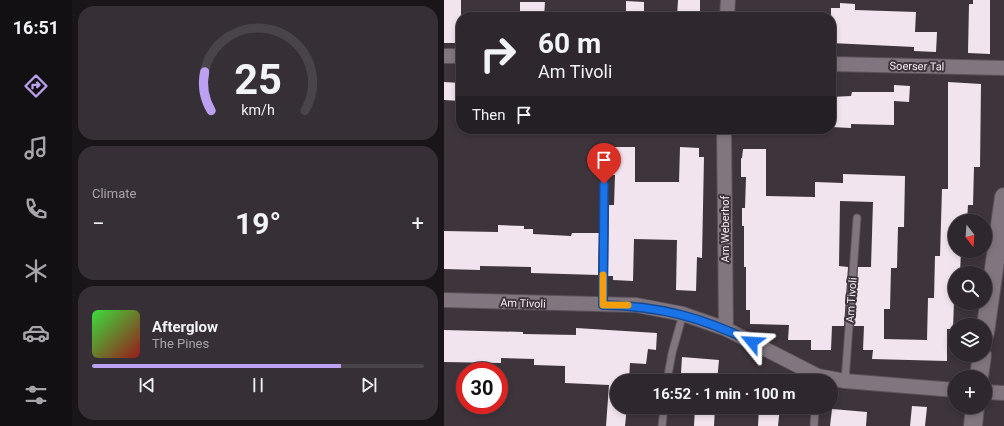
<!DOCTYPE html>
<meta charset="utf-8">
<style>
body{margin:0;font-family:Roboto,sans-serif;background:#362f35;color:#f1f3f6;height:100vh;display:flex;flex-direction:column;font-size:15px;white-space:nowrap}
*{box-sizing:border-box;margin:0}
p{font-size:13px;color:#a7a5aa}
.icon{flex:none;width:22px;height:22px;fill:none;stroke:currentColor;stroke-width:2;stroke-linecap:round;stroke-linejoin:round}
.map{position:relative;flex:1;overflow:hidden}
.sheet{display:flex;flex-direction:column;gap:6px;padding:6px;background:#191519;width:372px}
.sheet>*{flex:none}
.banner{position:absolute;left:12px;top:12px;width:380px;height:122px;border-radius:16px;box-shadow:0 2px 6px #0003,0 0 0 1px #494449;background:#2e272d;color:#f1f3f6;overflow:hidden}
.needle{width:26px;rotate:163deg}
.controls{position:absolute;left:504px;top:214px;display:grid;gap:8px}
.controls a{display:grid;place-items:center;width:44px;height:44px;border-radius:50%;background:#2e272d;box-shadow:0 2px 6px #0003,0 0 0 1px #494449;font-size:20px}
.speed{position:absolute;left:12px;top:362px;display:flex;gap:8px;font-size:20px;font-weight:700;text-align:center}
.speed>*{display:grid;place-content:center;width:52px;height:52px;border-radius:50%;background:#2e272d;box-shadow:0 2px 6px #0003,0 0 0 1px #494449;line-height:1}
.speed .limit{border:6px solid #d22;background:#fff;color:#111}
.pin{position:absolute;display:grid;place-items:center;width:34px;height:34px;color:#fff;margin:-41px -17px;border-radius:50% 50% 50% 0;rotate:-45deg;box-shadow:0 0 4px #0007}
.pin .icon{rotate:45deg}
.me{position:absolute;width:44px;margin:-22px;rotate:297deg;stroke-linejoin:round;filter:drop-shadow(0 0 3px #0008)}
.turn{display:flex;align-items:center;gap:14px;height:84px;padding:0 16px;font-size:18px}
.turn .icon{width:52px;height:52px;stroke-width:2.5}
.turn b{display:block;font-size:28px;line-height:34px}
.then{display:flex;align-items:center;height:38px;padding:0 16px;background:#0003;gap:8px;font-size:15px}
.big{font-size:30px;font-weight:700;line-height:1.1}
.sheet .widget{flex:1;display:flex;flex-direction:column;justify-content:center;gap:6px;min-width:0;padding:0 14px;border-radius:16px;background:#362f35}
.sheet .dial{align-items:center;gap:0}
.dial svg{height:104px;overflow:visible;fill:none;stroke:#494449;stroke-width:7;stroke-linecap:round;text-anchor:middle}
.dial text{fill:#f1f3f6;stroke:none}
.song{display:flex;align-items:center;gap:12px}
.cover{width:48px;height:48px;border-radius:6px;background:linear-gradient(135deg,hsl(120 70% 55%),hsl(0 70% 35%))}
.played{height:4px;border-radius:2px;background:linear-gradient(90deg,#bca0f2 75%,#494449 75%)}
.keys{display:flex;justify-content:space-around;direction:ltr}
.heat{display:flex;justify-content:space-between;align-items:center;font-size:22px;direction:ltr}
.trip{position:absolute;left:166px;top:374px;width:228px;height:40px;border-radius:20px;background:#2e272d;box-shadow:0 2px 6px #0003,0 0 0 1px #494449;font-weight:700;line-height:40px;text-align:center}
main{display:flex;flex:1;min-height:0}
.tab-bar{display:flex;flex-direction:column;width:72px;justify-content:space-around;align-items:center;background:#121012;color:#a7a5aa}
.tab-bar .icon{width:28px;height:28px}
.tab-bar .current{color:#bca0f2}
.tab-bar b{font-size:18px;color:#f1f3f6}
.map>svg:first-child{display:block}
.building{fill:#f2e4ef}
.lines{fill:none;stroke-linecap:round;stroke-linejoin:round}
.service-casing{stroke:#5b5259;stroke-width:9}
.minor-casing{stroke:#5b5259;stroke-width:16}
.tertiary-casing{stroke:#5b5259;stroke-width:20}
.service{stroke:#81757f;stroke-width:7}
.minor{stroke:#81757f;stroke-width:14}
.tertiary{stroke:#81757f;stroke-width:18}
.route-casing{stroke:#114b97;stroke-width:10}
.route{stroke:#1a73e8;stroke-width:7}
.slow{stroke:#f59e0b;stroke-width:7}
.labels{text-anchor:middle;stroke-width:4;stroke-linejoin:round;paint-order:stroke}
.street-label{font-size:11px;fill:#f5eef3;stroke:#3e343c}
</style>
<main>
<nav class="tab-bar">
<b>16:51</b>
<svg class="icon current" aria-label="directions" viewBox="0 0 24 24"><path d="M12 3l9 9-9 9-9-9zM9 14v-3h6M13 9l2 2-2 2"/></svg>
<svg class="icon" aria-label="music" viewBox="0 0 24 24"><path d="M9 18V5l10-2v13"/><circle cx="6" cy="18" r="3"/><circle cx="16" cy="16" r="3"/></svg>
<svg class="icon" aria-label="phone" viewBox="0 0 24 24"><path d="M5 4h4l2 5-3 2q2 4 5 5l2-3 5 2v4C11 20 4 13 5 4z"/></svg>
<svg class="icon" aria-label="climate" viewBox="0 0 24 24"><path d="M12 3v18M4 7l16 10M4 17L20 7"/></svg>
<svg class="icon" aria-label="car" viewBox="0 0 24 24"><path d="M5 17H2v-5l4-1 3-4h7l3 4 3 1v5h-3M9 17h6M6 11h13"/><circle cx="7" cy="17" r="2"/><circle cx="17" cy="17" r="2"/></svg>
<svg class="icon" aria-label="filters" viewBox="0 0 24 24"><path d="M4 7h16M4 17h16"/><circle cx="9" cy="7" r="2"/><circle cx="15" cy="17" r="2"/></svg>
</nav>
<section class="sheet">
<div class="widget dial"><svg viewBox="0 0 100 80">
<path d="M14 69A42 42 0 1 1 86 69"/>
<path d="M14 69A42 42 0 0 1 9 39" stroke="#bca0f2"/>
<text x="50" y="56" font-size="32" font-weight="700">25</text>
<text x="50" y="72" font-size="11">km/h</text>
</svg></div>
<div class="widget"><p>Climate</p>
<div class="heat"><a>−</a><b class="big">19°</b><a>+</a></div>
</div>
<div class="widget">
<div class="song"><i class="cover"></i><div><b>Afterglow</b><p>The Pines</p></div></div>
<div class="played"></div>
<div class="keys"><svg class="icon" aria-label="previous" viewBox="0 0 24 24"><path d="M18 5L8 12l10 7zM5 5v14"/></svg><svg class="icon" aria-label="pause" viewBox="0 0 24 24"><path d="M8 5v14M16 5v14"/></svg><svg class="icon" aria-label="next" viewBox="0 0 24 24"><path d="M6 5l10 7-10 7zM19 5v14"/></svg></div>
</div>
</section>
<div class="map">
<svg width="560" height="426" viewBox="0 0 560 426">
<rect width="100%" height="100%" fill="#3e343c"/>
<!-- building -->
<g class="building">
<rect x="0" y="0" width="17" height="43"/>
<polygon points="234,0 256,0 256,17 233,17"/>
<polygon points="529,0 546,0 546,54 524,53 525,4 529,4"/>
<polygon points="182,1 200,2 200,17 182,17"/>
<polygon points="76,2 101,2 100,17 76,17"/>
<polygon points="396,3 411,4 411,10 472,12 471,32 493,32 492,52 470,51 470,47 387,43 387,8 396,8"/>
<polygon points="0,82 17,83 17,101 0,100"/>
<polygon points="504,82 537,84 536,167 530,167 529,205 524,205 523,221 511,221 511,251 517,251 516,273 511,273 509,329 503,329 503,361 428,359 429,350 419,350 420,326 410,326 414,267 427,267 429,202 396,201 395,266 404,267 400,326 388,326 387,350 367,350 367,340 344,340 345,325 306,324 306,310 302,310 302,267 300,267 300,226 298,226 298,208 301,208 302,177 297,177 297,158 298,158 299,149 322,149 322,196 371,197 371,182 399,183 399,174 461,176 460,227 454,227 453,268 447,268 446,309 440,309 440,339 483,340 484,298 490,298 491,256 496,256 498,189 504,189"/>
<polygon points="450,85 466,86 465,102 450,101"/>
<polygon points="408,92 450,92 450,125 407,124 407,128 387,127 387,97 407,96"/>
<polygon points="159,147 191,147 191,182 235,182 236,147 255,148 255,157 260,157 258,258 253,257 252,291 232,290 233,240 190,239 189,281 169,280 169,276 164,276 165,205 170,205 171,175 158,175"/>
<polygon points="54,225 80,226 80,229 89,229 89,234 127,236 128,233 155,233 154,275 87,273 87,267 36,266 36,270 0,269 0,231 54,232"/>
<polygon points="132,328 213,333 212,350 204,349 202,364 186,363 185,381 173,381 173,407 183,407 181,426 162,426 165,385 121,383 121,366 90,365 90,359 57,358 57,363 0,362 0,330 79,332 79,334 132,335"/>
<polygon points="238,357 275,360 273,381 253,381 254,374 237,373"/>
<polygon points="468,406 483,407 481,426 466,426"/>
<polygon points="251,407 271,407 270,426 250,426"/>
<polygon points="315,407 336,407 334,426 314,426"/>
<polygon points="388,409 423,412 422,426 386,426"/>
</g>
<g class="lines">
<!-- service casing -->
<g class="service-casing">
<g id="service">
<polyline points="159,305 160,184"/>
<polyline points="223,381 228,353 239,314"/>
<polyline points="401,381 413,218"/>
<polyline points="218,426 220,407"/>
<polyline points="370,426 371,407"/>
</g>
</g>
<!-- minor casing -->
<g class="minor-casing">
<g id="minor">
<polyline points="283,17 284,0"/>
<polyline points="0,56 17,56"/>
<polyline points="387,64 560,68"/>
<polyline points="280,129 282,329"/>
<polyline points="0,300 192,305 239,314 282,329 374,376 401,381 511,390"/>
<polyline points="541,392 560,393"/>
</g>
</g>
<!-- tertiary casing -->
<g class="tertiary-casing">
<g id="tertiary">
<polyline points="541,333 560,197"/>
<polyline points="535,377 538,355"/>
<polyline points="529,426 531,407"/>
</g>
</g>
<!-- service -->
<use href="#service" class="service"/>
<!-- minor -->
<use href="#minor" class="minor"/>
<!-- tertiary -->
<use href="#tertiary" class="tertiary"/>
</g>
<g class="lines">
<!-- route casing -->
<g class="route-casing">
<path id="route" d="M160,184L159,305C215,306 258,317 308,342"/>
</g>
<!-- route -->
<use href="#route" class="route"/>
<!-- slow -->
<polyline class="slow" points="159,275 159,305 184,305"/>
</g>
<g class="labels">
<!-- street labels -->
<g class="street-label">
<text transform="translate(473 66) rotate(1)" y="4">Soerser Tal</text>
<text transform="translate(281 229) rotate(-90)" y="4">Am Weberhof</text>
<text transform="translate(407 300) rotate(-86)" y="4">Am Tivoli</text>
<text transform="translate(79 303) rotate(2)" y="4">Am Tivoli</text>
</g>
</g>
</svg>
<div class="controls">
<a><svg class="needle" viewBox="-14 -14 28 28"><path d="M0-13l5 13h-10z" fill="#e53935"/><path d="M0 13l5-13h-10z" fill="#a7a5aa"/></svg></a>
<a><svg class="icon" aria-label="search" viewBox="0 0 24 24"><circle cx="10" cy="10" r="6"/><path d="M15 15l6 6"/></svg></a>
<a><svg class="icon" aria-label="layers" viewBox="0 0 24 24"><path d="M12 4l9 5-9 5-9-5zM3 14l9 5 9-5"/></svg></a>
<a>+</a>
</div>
<div class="speed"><div class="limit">30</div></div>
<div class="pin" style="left:160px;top:184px;background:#d93025"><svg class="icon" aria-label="arrive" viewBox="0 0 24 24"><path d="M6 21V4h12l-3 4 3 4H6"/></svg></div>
<svg class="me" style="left:308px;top:342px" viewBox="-20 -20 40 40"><path d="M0-17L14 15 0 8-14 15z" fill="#1a73e8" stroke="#fff" stroke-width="4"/></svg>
<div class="trip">16:52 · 1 min · 100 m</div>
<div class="banner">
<div class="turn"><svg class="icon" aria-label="right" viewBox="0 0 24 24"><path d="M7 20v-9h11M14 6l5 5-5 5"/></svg><div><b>60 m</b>Am Tivoli</div></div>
<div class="then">Then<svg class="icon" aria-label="arrive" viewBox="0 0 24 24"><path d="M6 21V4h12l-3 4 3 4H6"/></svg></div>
</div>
</div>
</main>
